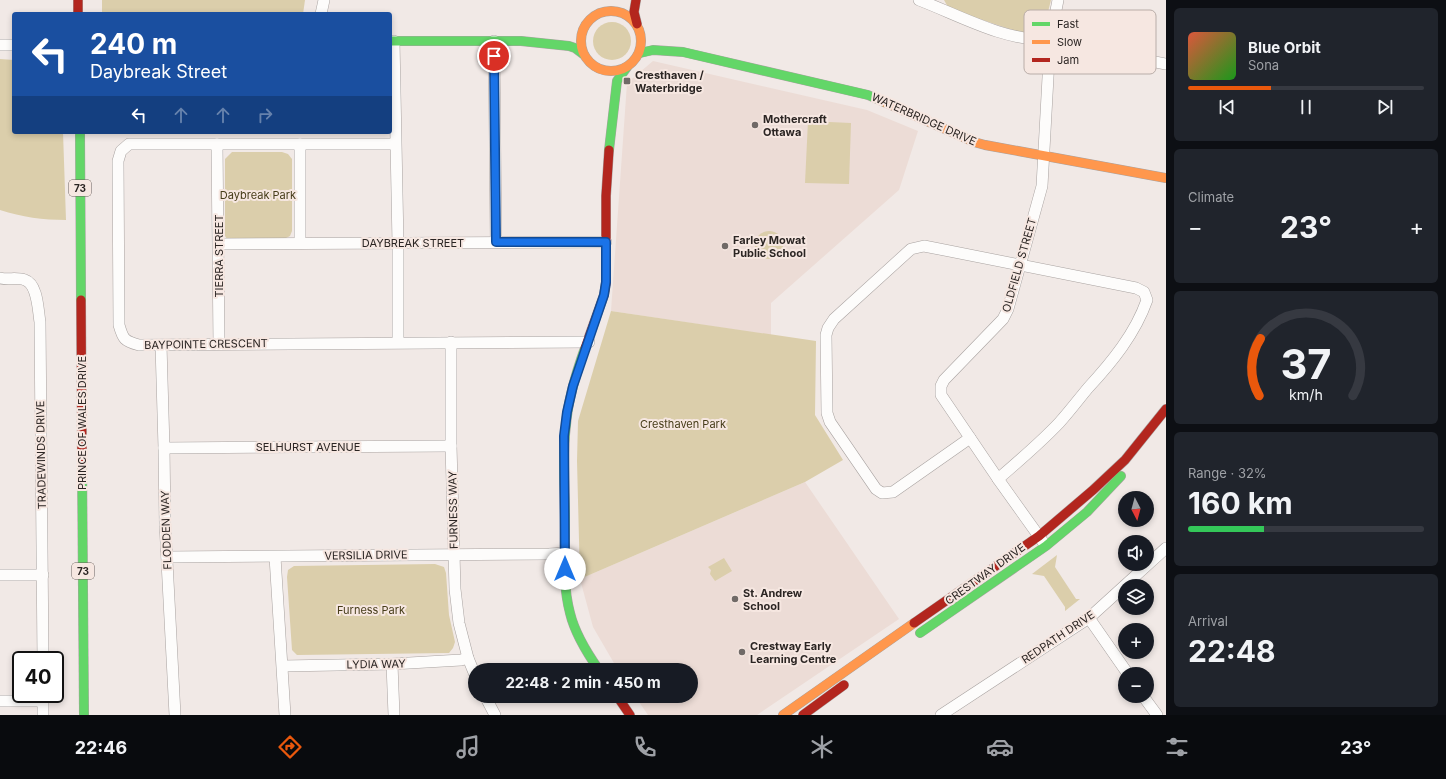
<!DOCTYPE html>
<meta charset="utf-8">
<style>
body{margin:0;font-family:Inter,sans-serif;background:#20242c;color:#f1f3f6;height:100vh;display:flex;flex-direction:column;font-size:15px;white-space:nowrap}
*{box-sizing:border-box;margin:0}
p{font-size:13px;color:#9ea1a6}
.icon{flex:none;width:22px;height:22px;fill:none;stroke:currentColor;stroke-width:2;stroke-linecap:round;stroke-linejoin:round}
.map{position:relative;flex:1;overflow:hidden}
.sheet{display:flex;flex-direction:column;gap:8px;padding:8px;background:#0d0f14;width:280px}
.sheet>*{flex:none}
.hud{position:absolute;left:12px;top:12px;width:380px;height:122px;border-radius:4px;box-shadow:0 2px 6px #0003;background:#1a4fa0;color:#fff;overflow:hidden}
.needle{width:26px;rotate:174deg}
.buttons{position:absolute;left:1118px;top:491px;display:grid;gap:8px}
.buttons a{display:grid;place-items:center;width:36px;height:36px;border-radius:50%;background:#171b24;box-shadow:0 2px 6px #0003;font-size:20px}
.speed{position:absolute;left:12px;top:651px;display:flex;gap:8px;font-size:20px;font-weight:700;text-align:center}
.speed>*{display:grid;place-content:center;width:52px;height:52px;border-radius:50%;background:#171b24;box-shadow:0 2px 6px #0003;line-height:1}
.speed .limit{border:2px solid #111;border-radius:6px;background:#fff;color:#111}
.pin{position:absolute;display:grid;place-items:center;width:34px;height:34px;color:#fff;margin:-17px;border:2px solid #fff;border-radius:50%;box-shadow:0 1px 4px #0007}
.me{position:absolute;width:44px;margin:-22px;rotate:0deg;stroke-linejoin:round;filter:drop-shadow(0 0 3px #0008)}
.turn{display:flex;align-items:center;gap:14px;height:84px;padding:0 12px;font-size:18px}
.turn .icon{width:52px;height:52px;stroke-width:2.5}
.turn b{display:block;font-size:28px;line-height:34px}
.lanes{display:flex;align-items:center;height:38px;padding:0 12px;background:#0003;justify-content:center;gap:20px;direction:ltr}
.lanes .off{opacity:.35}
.big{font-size:30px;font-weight:700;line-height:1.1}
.sheet .widget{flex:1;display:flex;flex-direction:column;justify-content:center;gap:6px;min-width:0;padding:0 14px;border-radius:6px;background:#20242c}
.sheet .dial{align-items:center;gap:0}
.dial svg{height:104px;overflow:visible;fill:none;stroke:#363941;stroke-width:7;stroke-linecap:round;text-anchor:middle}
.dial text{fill:#f1f3f6;stroke:none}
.song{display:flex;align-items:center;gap:12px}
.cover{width:48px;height:48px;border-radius:6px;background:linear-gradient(135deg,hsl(10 70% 55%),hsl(120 70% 35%))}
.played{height:4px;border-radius:2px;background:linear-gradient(90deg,#ea580c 35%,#363941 35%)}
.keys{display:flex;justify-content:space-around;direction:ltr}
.heat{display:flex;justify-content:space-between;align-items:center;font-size:22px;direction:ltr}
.charge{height:6px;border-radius:3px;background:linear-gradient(90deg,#34c759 32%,#363941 0)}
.trip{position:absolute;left:468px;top:663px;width:230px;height:40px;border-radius:20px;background:#171b24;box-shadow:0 2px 6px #0003;font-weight:700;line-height:40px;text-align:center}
.menu{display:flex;height:64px;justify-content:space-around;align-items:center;background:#090b0e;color:#9ea1a6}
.menu .icon{width:28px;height:28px}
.menu .selected{color:#ea580c}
.menu b{font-size:18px;color:#f1f3f6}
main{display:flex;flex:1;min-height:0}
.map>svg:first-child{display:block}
.built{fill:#ecdcd6}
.green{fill:#dbceab}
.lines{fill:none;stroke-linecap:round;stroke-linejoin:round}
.street-casing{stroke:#a8a2a0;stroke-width:12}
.fast-casing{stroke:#a8a2a0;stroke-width:10}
.slow-casing{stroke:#a8a2a0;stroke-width:10}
.jam-casing{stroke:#a8a2a0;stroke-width:10}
.street{stroke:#fdfcfb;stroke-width:11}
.fast{stroke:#63d668;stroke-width:9}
.slow{stroke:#ff974d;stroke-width:9}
.jam{stroke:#b3261e;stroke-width:9}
.route-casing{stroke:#114b97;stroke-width:10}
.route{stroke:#1a73e8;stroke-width:7}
.poi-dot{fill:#706a67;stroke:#f6e7e1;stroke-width:1.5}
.labels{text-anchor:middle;stroke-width:4;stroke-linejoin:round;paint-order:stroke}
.shield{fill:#f6e7e1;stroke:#685f5c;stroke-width:1}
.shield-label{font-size:10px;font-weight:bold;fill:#2b2523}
.poi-label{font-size:11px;font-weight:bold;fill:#2b2523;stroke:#f6e7e1;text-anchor:start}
.street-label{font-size:11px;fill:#2b2523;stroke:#f6e7e1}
.park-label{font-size:11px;fill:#463c19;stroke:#f6e7e1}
.key{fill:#f6e7e1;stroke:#b9ada8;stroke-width:1}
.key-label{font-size:11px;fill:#2b2523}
</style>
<main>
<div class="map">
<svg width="1166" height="715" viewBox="0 0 1166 715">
<rect width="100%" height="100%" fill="#f1e9e6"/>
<!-- built -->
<g class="built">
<polygon points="653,61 867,110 918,131 899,190 771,303 771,335 611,311 627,83"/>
<polygon points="805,482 899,619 757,715 648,715 635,696 691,696 691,670 618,670 593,627 580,579"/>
</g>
<!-- green -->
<g class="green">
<polygon points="102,0 305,0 303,14 102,14"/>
<polygon points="944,0 1051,0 1044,28 1031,36 949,9"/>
<circle cx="612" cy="41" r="19"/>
<path d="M0,59L14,60V132H63L66,220C43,220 22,217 0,210Z"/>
<polygon points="808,121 851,123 849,184 805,183"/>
<polygon points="232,152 282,152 288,154 292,159 292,231 290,236 284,239 227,239 225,236 225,159"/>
<circle cx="769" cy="245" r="14"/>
<polygon points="611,311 816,341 815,415 843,460 805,482 580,579 577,461 578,421"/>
<polygon points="1057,555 1055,567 1076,599 1080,599 1065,611 1065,607 1044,576 1032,574"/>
<polygon points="724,558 732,571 715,581 710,574 711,570 708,567"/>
<polygon points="435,564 444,567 446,573 449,615 455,642 453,648 449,653 297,655 292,650 287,577 288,570 294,566"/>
</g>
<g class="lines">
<!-- street casing -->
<g class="street-casing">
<g id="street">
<path d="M919,0C963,17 1000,39 1050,41L1166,64"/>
<polyline points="321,14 324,0"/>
<polyline points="394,41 398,244 398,342"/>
<polyline points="494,41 496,242"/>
<polyline points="0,45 14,45"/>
<polyline points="217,144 219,344"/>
<polyline points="300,144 300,243"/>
<path d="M395,144H129L121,151L118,161L119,325C123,339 124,341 139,345L589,342"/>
<polyline points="219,244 606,242"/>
<path d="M0,278C8,280 17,277 25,280C38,284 38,311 40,322L43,660"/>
<polyline points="451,342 451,446 455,589 459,623 468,658 475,675"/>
<polyline points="161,345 164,448 165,523 175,715"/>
<path d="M970,438L893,492L882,493L876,489L830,422L827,413L826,335L828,328L834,319L911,249L924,246L1136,288L1144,292L1147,300C1135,334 1112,362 1088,388C1078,400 1069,412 1059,423C1040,443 1019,461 998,479"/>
<polyline points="164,448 451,446"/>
<polyline points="1043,542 998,479 941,395 941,386 944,380 1003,319 1008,309 1042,186 1050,41 1058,0"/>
<polyline points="167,557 549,554 565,553"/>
<polyline points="275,557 285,715"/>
<polyline points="0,575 43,575"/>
<polyline points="1089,618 1128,674"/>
<polyline points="392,664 394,715"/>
<polyline points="283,666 392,664 461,660 468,658"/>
<polyline points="43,695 43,715"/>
<polyline points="485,696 495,715"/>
<polyline points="1143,696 1157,715"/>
<polyline points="0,701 43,701"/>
<polyline points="941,715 1089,618 1166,548"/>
</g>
</g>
<!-- fast casing -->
<g class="fast-casing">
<g id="fast">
<polyline points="390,41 521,41 569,46 575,48 583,54"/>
<polyline points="640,53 653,50 683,52 868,95 884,102"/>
<polyline points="80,132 81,300"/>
<polyline points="609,150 617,81 627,67"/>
<path d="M585,348C576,373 568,399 566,425C562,456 565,488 565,519C565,551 562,583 570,613C575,634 587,653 599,670"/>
<polyline points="82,462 84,715"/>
<polyline points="920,633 1046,546 1087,512 1121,476"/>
</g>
</g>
<!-- slow casing -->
<g class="slow-casing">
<g id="slow">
<circle cx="611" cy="41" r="30"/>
<polyline points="884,102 974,142 985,145 1166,178"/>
<polyline points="783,715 914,623"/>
</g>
</g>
<!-- jam casing -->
<g class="jam-casing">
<g id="jam">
<polyline points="78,0 78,14"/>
<polyline points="636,0 634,12 637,24"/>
<polyline points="81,300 82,462"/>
<polyline points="585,348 604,295 606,283 606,196 609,150"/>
<polyline points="914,623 1039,536 1093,490 1125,460 1166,409"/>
<polyline points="617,696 630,715"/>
<polyline points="803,715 844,685"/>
</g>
</g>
<!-- street -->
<use href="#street" class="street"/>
<!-- fast -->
<use href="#fast" class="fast"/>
<!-- slow -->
<use href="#slow" class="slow"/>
<!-- jam -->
<use href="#jam" class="jam"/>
</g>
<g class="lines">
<!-- route casing -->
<g class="route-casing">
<polyline id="route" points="494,56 496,242 606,242 606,282 604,295 573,386 567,412 564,436 565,569"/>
</g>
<!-- route -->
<use href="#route" class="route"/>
</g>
<!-- markers -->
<g class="poi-dot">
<rect x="623" y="77" width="8" height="8" rx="2"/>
<circle cx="755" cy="125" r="4"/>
<circle cx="725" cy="246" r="4"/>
<circle cx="735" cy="599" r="4"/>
<circle cx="742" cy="652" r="4"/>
</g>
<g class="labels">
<!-- shield labels -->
<g class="shield">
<rect x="69" y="180" width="22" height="16" rx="3"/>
<rect x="72" y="563" width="22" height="16" rx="3"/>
</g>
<g class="shield-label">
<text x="80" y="192">73</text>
<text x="83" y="575">73</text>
</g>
<!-- poi labels -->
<g class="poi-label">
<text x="635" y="79">Cresthaven /<tspan x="635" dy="13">Waterbridge</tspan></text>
<text x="763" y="123">Mothercraft<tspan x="763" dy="13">Ottawa</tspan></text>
<text x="733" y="244">Farley Mowat<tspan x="733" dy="13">Public School</tspan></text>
<text x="743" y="597">St. Andrew<tspan x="743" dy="13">School</tspan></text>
<text x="750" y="650">Crestway Early<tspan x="750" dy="13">Learning Centre</tspan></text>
</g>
<!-- street labels -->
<g class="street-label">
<text transform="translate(924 119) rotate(24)" y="4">WATERBRIDGE DRIVE</text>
<text x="413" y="247">DAYBREAK STREET</text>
<text transform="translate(219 256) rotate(-90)" y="4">TIERRA STREET</text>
<text transform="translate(1019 265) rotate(-74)" y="4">OLDFIELD STREET</text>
<text transform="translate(206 344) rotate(-1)" y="4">BAYPOINTE CRESCENT</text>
<text transform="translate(82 423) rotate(-90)" y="4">PRINCE OF WALES DRIVE</text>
<text x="308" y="451">SELHURST AVENUE</text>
<text transform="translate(41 455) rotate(-91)" y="4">TRADEWINDS DRIVE</text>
<text transform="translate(453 510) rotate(-91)" y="4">FURNESS WAY</text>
<text transform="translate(166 530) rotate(-92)" y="4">FLODDEN WAY</text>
<text transform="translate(366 555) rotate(-1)" y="4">VERSILIA DRIVE</text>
<text transform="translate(985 574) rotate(-36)" y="4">CRESTWAY DRIVE</text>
<text transform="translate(1058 637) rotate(-34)" y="4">REDPATH DRIVE</text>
<text transform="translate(376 664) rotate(-1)" y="4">LYDIA WAY</text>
</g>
<!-- park labels -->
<g class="park-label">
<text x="258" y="199">Daybreak Park</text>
<text x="683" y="428">Cresthaven Park</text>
<text x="371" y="614">Furness Park</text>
</g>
</g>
<!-- legend -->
<rect x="1024" y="10" width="132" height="64" rx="6" class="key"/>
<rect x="1032" y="22" width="18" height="4" fill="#63d668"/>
<rect x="1032" y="40" width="18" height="4" fill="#ff974d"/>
<rect x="1032" y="58" width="18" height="4" fill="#b3261e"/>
<g class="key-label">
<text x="1057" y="28">Fast</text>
<text x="1057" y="46">Slow</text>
<text x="1057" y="64">Jam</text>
</g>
</svg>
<div class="buttons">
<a><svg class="needle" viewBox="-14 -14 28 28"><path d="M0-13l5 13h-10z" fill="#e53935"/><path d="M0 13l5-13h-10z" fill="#9ea1a6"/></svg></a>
<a><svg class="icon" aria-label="sound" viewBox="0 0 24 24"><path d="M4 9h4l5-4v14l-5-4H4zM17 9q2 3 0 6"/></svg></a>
<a><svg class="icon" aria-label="layers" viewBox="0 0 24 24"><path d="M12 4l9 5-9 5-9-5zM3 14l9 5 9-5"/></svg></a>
<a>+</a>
<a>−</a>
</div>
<div class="speed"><div class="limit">40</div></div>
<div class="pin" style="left:494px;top:56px;background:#d93025"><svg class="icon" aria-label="arrive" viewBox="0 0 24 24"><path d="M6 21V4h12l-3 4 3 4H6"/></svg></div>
<svg class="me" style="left:565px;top:569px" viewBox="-20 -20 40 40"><circle r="19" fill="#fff"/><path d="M0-13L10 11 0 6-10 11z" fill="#1a73e8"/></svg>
<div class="trip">22:48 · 2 min · 450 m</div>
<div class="hud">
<div class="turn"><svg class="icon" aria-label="left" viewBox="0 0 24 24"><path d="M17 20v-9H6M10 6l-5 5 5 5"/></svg><div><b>240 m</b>Daybreak Street</div></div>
<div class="lanes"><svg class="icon" aria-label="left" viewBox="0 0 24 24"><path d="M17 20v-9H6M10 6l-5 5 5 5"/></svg><svg class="icon off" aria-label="ahead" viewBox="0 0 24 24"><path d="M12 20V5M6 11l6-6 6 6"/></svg><svg class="icon off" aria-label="ahead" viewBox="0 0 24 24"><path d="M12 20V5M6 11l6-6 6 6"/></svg><svg class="icon off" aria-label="right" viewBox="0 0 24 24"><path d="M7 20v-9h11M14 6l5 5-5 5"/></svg></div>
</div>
</div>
<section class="sheet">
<div class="widget">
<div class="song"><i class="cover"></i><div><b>Blue Orbit</b><p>Sona</p></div></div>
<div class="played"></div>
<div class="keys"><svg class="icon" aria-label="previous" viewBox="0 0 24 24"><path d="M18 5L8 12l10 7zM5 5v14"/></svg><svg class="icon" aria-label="pause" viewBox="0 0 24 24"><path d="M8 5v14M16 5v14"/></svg><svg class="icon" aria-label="next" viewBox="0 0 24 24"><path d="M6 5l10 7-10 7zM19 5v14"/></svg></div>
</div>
<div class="widget"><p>Climate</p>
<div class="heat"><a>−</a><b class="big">23°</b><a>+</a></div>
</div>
<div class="widget dial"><svg viewBox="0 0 100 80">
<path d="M14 69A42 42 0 1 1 86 69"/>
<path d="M14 69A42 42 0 0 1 15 25" stroke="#ea580c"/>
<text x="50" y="56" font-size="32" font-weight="700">37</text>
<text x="50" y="72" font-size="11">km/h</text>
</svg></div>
<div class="widget"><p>Range · 32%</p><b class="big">160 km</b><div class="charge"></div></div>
<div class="widget"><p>Arrival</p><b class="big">22:48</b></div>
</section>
</main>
<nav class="menu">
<b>22:46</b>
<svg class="icon selected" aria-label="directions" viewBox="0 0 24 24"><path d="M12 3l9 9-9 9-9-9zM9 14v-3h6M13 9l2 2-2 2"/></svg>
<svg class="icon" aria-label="music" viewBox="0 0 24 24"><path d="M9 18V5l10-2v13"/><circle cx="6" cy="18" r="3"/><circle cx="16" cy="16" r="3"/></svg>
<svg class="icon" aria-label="phone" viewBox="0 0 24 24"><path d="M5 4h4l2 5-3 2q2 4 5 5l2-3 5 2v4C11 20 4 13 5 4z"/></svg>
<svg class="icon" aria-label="climate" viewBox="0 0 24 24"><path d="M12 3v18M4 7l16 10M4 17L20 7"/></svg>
<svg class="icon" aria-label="car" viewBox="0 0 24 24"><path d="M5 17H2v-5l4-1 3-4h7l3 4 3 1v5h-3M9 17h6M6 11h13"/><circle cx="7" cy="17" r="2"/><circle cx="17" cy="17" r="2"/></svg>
<svg class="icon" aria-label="filters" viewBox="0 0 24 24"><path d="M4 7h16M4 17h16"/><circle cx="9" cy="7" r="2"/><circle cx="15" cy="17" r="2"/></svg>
<b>23°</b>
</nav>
